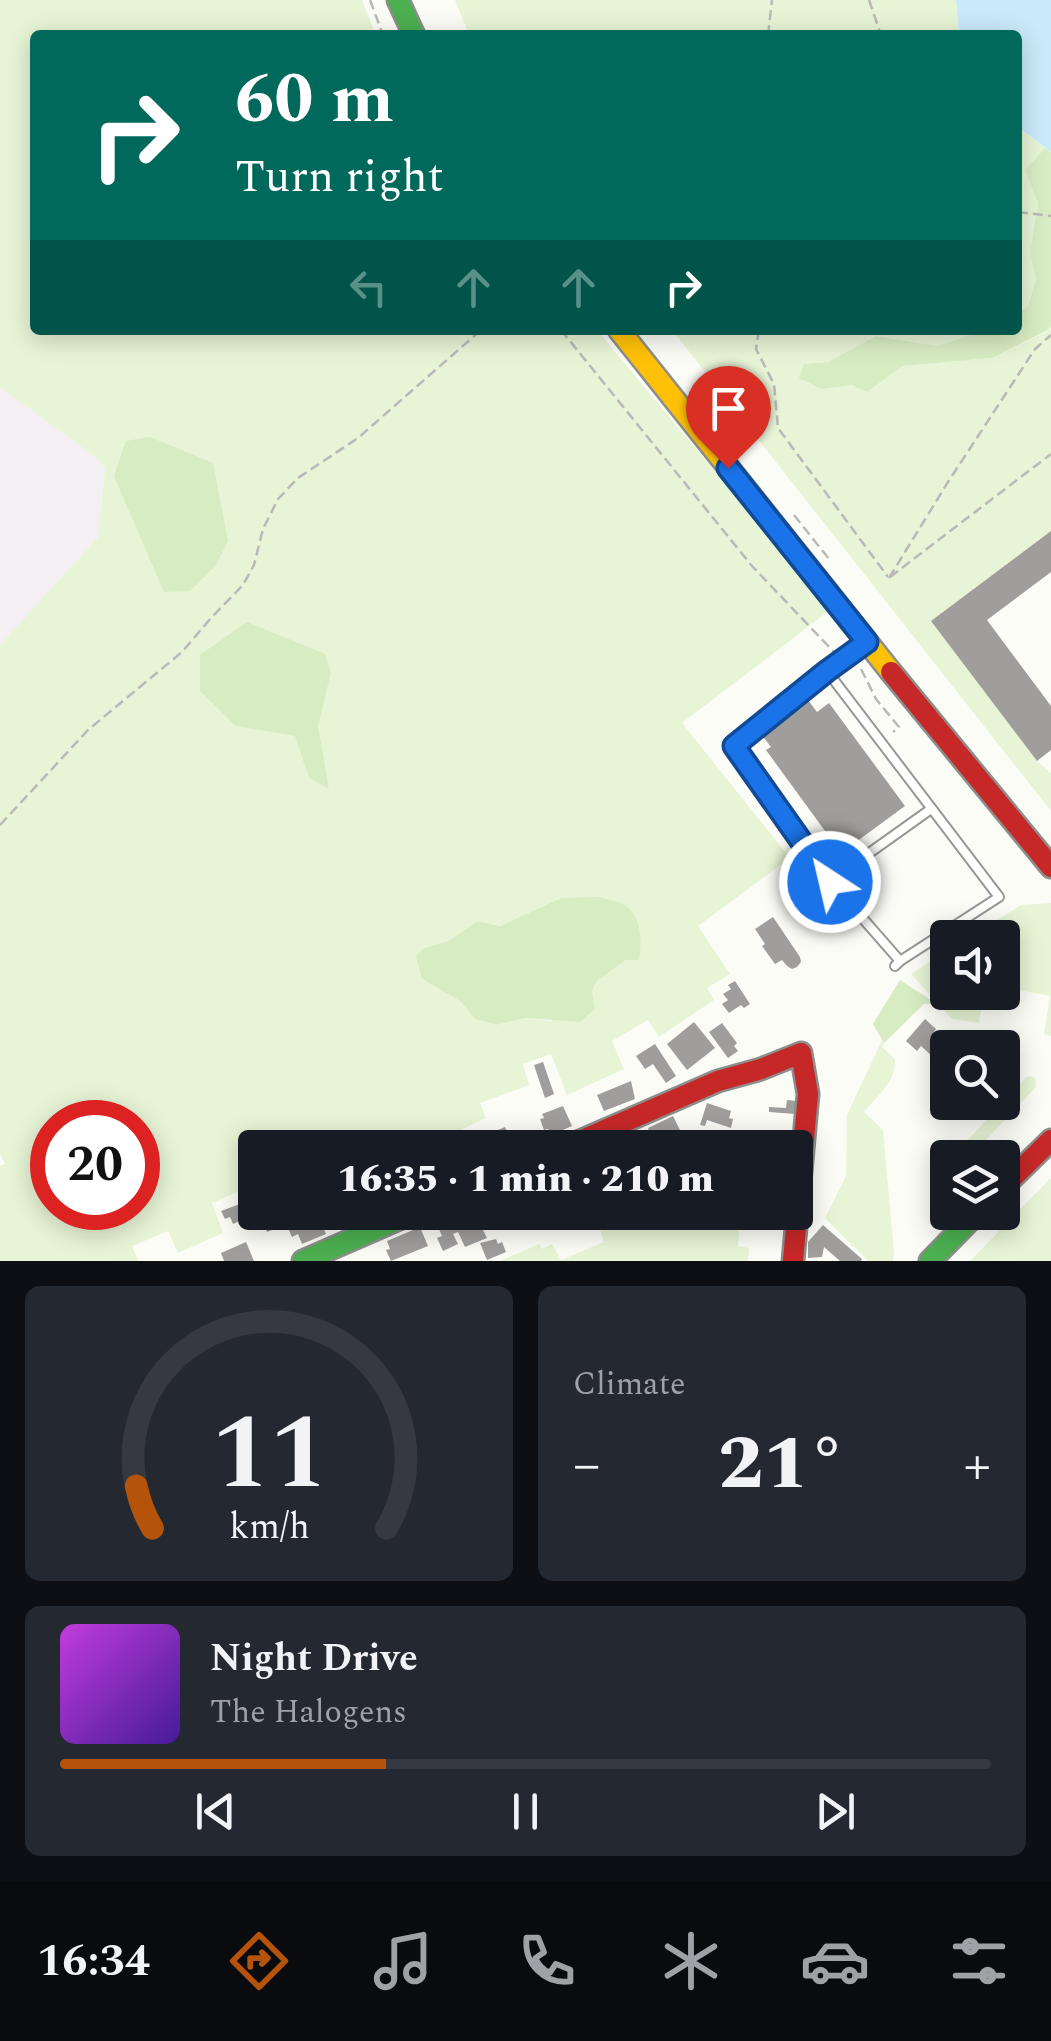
<!DOCTYPE html>
<meta charset="utf-8">
<style>
body{margin:0;font-family:Spectral,serif;background:#242831;color:#f1f3f6;height:100vh;display:flex;flex-direction:column;font-size:38px;white-space:nowrap}
*{box-sizing:border-box;margin:0}
p{font-size:32px;color:#9ea1a6}
.icon{flex:none;width:55px;height:55px;fill:none;stroke:currentColor;stroke-width:2;stroke-linecap:round;stroke-linejoin:round}
.map{position:relative;height:1261px;overflow:hidden}
.side{display:flex;flex-direction:column;gap:25px;padding:25px;background:#0d0f14;flex:1}
.side>*{flex:none}
.guide{position:absolute;left:30px;top:30px;width:992px;height:305px;border-radius:10px;box-shadow:0 5px 25px #0003;background:#00695c;color:#fff;overflow:hidden}
.controls{position:absolute;left:930px;top:920px;display:grid;gap:20px}
.controls a{display:grid;place-items:center;width:90px;height:90px;border-radius:10px;background:#171b24;box-shadow:0 5px 25px #0003;font-size:50px}
.speed{position:absolute;left:30px;top:1100px;display:flex;gap:20px;font-size:50px;font-weight:700;text-align:center}
.speed>*{display:grid;place-content:center;width:130px;height:130px;border-radius:50%;background:#171b24;box-shadow:0 5px 25px #0003;line-height:1}
.speed .limit{border:15px solid #d22;background:#fff;color:#111}
.pin{position:absolute;display:grid;place-items:center;width:85px;height:85px;color:#fff;margin:-102px -42px;border-radius:50% 50% 50% 0;rotate:-45deg;box-shadow:0 0 10px #0007}
.pin .icon{rotate:45deg}
.me{position:absolute;width:110px;margin:-55px;rotate:325deg;stroke-linejoin:round;filter:drop-shadow(0 0 8px #0008)}
.turn{display:flex;align-items:center;gap:35px;height:210px;padding:0 40px;font-size:45px}
.turn .icon{width:130px;height:130px;stroke-width:2.5}
.turn b{display:block;font-size:70px;line-height:85px}
.lanes{display:flex;align-items:center;height:95px;padding:0 40px;background:#0003;justify-content:center;gap:50px;direction:ltr}
.lanes .off{opacity:.35}
.big{font-size:75px;font-weight:800;line-height:1.1}
.side .card{flex:1;display:flex;flex-direction:column;justify-content:center;gap:15px;min-width:0;padding:0 35px;border-radius:15px;background:#242831}
.side .dial{align-items:center;gap:0}
.dial svg{height:260px;overflow:visible;fill:none;stroke:#363941;stroke-width:7;stroke-linecap:round;text-anchor:middle}
.dial text{fill:#f1f3f6;stroke:none}
.song{display:flex;align-items:center;gap:30px}
.cover{width:120px;height:120px;border-radius:15px;background:linear-gradient(135deg,hsl(290 70% 55%),hsl(260 70% 35%))}
.played{height:10px;border-radius:5px;background:linear-gradient(90deg,#b45309 35%,#363941 35%)}
.keys{display:flex;justify-content:space-around;direction:ltr}
.heat{display:flex;justify-content:space-between;align-items:center;font-size:55px;direction:ltr}
.side .tiles{flex:1;display:grid;gap:25px;grid-template-columns:1fr 1fr}
.card:last-child{grid-column:span 2}
.trip{position:absolute;left:238px;top:1130px;width:575px;height:100px;border-radius:10px;background:#171b24;box-shadow:0 5px 25px #0003;font-weight:800;line-height:100px;text-align:center}
.menu{display:flex;height:160px;justify-content:space-around;align-items:center;background:#090b0e;color:#9ea1a6}
.menu .icon{width:70px;height:70px}
.menu .on{color:#b45309}
.menu b{font-size:45px;color:#f1f3f6}
.map>svg:first-child{display:block}
.industrial{fill:#f4eff3}
.green{fill:#e7f4d5;fill-rule:evenodd}
.forest{fill:#d8ecc3}
.water{fill:#caeaf9}
.building{fill:#a09e9c}
.lines{fill:none;stroke-linecap:round;stroke-linejoin:round}
.lane-casing{stroke:#979795;stroke-width:12}
.fast-casing{stroke:#8d8d8b;stroke-width:25}
.slow-casing{stroke:#8d8d8b;stroke-width:25}
.jam-casing{stroke:#8d8d8b;stroke-width:25}
.path{stroke:#b9b9b8;stroke-width:2.5;stroke-dasharray:10 5;stroke-linecap:butt}
.lane{stroke:#fffffe;stroke-width:8}
.fast{stroke:#4caf50;stroke-width:20}
.slow{stroke:#ffc107;stroke-width:20}
.jam{stroke:#c62828;stroke-width:20}
.route-casing{stroke:#114b97;stroke-width:25}
.route{stroke:#1a73e8;stroke-width:18}
</style>
<div class="map">
<svg width="1051" height="1261" viewBox="0 0 1051 1261">
<rect width="100%" height="100%" fill="#fcfcf7"/>
<!-- industrial -->
<polygon class="industrial" points="0,387 98,459 105,468 98,537 0,645"/>
<!-- green -->
<g class="green">
<path d="M0,0H362L376,35H35V330H597L830,610L682,723L790,858L698,926L730,974L707,988L714,1000L659,1037L648,1020L612,1041L624,1069L567,1095L551,1054L523,1064L529,1085L480,1103L486,1118L424,1147H416L410,1134L379,1147H355L351,1140L334,1147L255,1148V1195L249,1198L244,1189L212,1203L223,1233L178,1253L168,1231L132,1246L138,1261H0V1166L5,1164L0,1154V645L98,537L105,468L98,459L0,387ZM331,673L317,726L329,788L309,778L296,736L236,726ZM561,898L626,960L597,981L592,991L551,1021L525,1018L496,1025L475,1019L460,1001L422,979L424,948L448,941L478,921L500,926ZM52,1122H138V1208H52Z"/>
<polygon points="455,0 956,0 959,35 469,35"/>
<polygon points="1018,127 1045,148 1025,170 1038,203 1030,253 1036,279 1028,306 1018,314"/>
<polygon points="1051,326 1051,531 932,621 1037,761 1051,773 1051,811 672,330 985,330 938,346 876,336 828,362 804,364 822,389 852,385 867,392 903,366 992,358 1048,331"/>
<polygon points="1051,903 1051,1036 1044,1034 1050,996 1003,987 1002,938 970,937 1021,905"/>
<polygon points="947,951 948,992 984,993 979,1023 952,1019 911,974"/>
<path d="M882,1040L884,1043L882,1047L895,1059C896,1082 878,1095 864,1112L883,1130L894,1253L893,1261H868L825,1218L846,1176L847,1115Z"/>
<polygon points="1031,1076 1035,1078 1036,1087 970,1157 952,1157 1026,1077"/>
<polygon points="1051,1178 1051,1261 970,1261"/>
<polygon points="638,1213 740,1213 738,1246 749,1248 748,1261 500,1261 539,1244 542,1249 552,1244 561,1260 604,1242 600,1229"/>
</g>
<!-- forest -->
<g class="forest">
<polygon points="1045,148 1051,152 1051,326 1048,330 992,358 903,366 867,392 852,385 822,389 799,378 804,364 828,362 876,336 938,346 985,330 1018,330 1018,314 1028,306 1036,279 1030,253 1038,203 1025,170"/>
<polygon points="150,437 213,463 228,541 216,565 190,591 164,592 114,476 126,441"/>
<polygon points="247,622 325,654 331,673 318,726 329,789 309,778 295,736 236,726 200,691 200,655"/>
<path d="M598,897C606,899 616,901 623,904C642,914 642,942 639,960H626L597,981L592,991L595,1009L580,1022L525,1018L496,1025L475,1019L460,1001L422,979L416,956L424,948L448,941L478,921L500,926L561,898Z"/>
<polygon points="900,980 937,1004 924,1004 884,1043 873,1024"/>
</g>
<!-- water -->
<polygon class="water" points="956,0 1051,0 1051,152 1018,127 1018,35 959,35"/>
<!-- building -->
<g class="building">
<polygon points="1051,531 1051,572 987,620 1051,706 1051,750 1037,761 931,621"/>
<polygon points="808,700 817,712 829,703 905,806 841,853 766,750 771,747 761,734"/>
<polygon points="773,917 800,957 801,962 797,967 792,969 787,966 782,960 775,964 762,946 765,944 755,929"/>
<polygon points="735,981 750,1004 744,1008 741,1005 729,1013 722,1004 728,1000 723,994 731,989 728,985"/>
<polygon points="925,1019 936,1029 934,1032 951,1048 948,1048 948,1071 921,1046 917,1051 906,1041"/>
<polygon points="694,1022 715,1048 687,1070 667,1044"/>
<polygon points="722,1023 737,1043 734,1046 738,1051 728,1058 709,1032"/>
<polygon points="655,1044 676,1076 666,1083 653,1064 645,1069 636,1056"/>
<polygon points="543,1062 554,1094 545,1098 534,1065"/>
<polygon points="631,1081 635,1099 604,1111 597,1095"/>
<polygon points="787,1100 796,1101 795,1114 769,1112 769,1107 786,1108"/>
<polygon points="707,1103 731,1111 729,1118 733,1119 731,1128 707,1120 705,1126 700,1125"/>
<polygon points="563,1106 572,1126 551,1135 548,1129 544,1130 540,1119 544,1118 542,1114"/>
<polygon points="673,1116 681,1132 660,1141 662,1145 654,1148 647,1133 649,1132 648,1128"/>
<polygon points="505,1127 514,1148 479,1148 476,1140 492,1133 496,1141 502,1138 498,1130"/>
<polygon points="627,1136 633,1148 603,1148"/>
<polygon points="240,1204 246,1218 233,1224 230,1217 225,1219 221,1211"/>
<polygon points="258,1212 270,1212 277,1228 267,1232"/>
<polygon points="304,1212 317,1212 326,1234 302,1244 298,1234 292,1237 285,1221"/>
<polygon points="452,1212 470,1212 476,1226 480,1224 487,1238 465,1247 458,1232 453,1234 458,1244 443,1251 437,1238 442,1236 435,1220"/>
<polygon points="761,1212 782,1212 781,1217 772,1229 760,1228"/>
<polygon points="823,1225 862,1259 861,1261 840,1261 824,1247 822,1257 808,1258 808,1242"/>
<polygon points="420,1227 428,1246 391,1261 386,1250 390,1249 387,1241"/>
<polygon points="496,1239 498,1244 502,1242 506,1252 487,1260 480,1243"/>
<polygon points="246,1242 254,1261 224,1261 221,1253"/>
</g>
<g class="lines">
<!-- lane casing -->
<g class="lane-casing">
<g id="lane">
<polyline points="863,645 827,671 999,897 900,961 895,966"/>
<polyline points="827,671 735,746 830,881"/>
<polyline points="900,961 830,881 931,809"/>
</g>
</g>
<!-- fast casing -->
<g class="fast-casing">
<g id="fast">
<polyline points="398,0 414,35"/>
<polyline points="303,1261 415,1212"/>
<polyline points="930,1261 978,1212"/>
</g>
</g>
<!-- slow casing -->
<g class="slow-casing">
<polyline id="slow" points="619,330 891,672"/>
</g>
<!-- jam casing -->
<g class="jam-casing">
<g id="jam">
<polyline points="891,672 1051,867"/>
<polyline points="564,1148 718,1081 761,1069 801,1053 808,1094 793,1261"/>
<polyline points="1002,1188 1051,1140"/>
</g>
</g>
<!-- path -->
<g class="path">
<polyline points="370,0 383,35"/>
<polyline points="869,0 881,35"/>
<polyline points="768,35 772,0"/>
<polyline points="1018,212 1051,216"/>
<polyline points="561,330 752,566 834,652"/>
<polyline points="759,330 756,349 774,384 778,428 888,577"/>
<polyline points="794,515 829,559"/>
<polyline points="890,577 1051,454"/>
<polyline points="889,578 948,482 1035,349 1051,335"/>
<polyline points="861,669 876,699 899,727 893,732"/>
<polyline points="0,825 88,730 182,652 211,618 243,585 254,565 263,529 278,499 298,478 358,438 481,330"/>
</g>
<!-- lane -->
<use href="#lane" class="lane"/>
<!-- fast -->
<use href="#fast" class="fast"/>
<!-- slow -->
<use href="#slow" class="slow"/>
<!-- jam -->
<use href="#jam" class="jam"/>
</g>
<g class="lines">
<!-- route casing -->
<g class="route-casing">
<polyline id="route" points="728,468 867,642 827,671 734,746 830,882"/>
</g>
<!-- route -->
<use href="#route" class="route"/>
</g>
</svg>
<div class="controls">
<a><svg class="icon" aria-label="sound" viewBox="0 0 24 24"><path d="M4 9h4l5-4v14l-5-4H4zM17 9q2 3 0 6"/></svg></a>
<a><svg class="icon" aria-label="search" viewBox="0 0 24 24"><circle cx="10" cy="10" r="6"/><path d="M15 15l6 6"/></svg></a>
<a><svg class="icon" aria-label="layers" viewBox="0 0 24 24"><path d="M12 4l9 5-9 5-9-5zM3 14l9 5 9-5"/></svg></a>
</div>
<div class="speed"><div class="limit">20</div></div>
<div class="pin" style="left:728px;top:468px;background:#d93025"><svg class="icon" aria-label="arrive" viewBox="0 0 24 24"><path d="M6 21V4h12l-3 4 3 4H6"/></svg></div>
<svg class="me" style="left:830px;top:882px" viewBox="-20 -20 40 40"><circle r="17" fill="#1a73e8" stroke="#fff" stroke-width="3"/><path d="M0-11L8 9 0 5-8 9z" fill="#fff"/></svg>
<div class="trip">16:35 · 1 min · 210 m</div>
<div class="guide">
<div class="turn"><svg class="icon" aria-label="right" viewBox="0 0 24 24"><path d="M7 20v-9h11M14 6l5 5-5 5"/></svg><div><b>60 m</b>Turn right</div></div>
<div class="lanes"><svg class="icon off" aria-label="left" viewBox="0 0 24 24"><path d="M17 20v-9H6M10 6l-5 5 5 5"/></svg><svg class="icon off" aria-label="ahead" viewBox="0 0 24 24"><path d="M12 20V5M6 11l6-6 6 6"/></svg><svg class="icon off" aria-label="ahead" viewBox="0 0 24 24"><path d="M12 20V5M6 11l6-6 6 6"/></svg><svg class="icon" aria-label="right" viewBox="0 0 24 24"><path d="M7 20v-9h11M14 6l5 5-5 5"/></svg></div>
</div>
</div>
<section class="side">
<div class="tiles">
<div class="card dial"><svg viewBox="0 0 100 80">
<path d="M14 69A42 42 0 1 1 86 69"/>
<path d="M14 69A42 42 0 0 1 9 56" stroke="#b45309"/>
<text x="50" y="56" font-size="32" font-weight="700">11</text>
<text x="50" y="72" font-size="11">km/h</text>
</svg></div>
<div class="card"><p>Climate</p>
<div class="heat"><a>−</a><b class="big">21°</b><a>+</a></div>
</div>
<div class="card">
<div class="song"><i class="cover"></i><div><b>Night Drive</b><p>The Halogens</p></div></div>
<div class="played"></div>
<div class="keys"><svg class="icon" aria-label="previous" viewBox="0 0 24 24"><path d="M18 5L8 12l10 7zM5 5v14"/></svg><svg class="icon" aria-label="pause" viewBox="0 0 24 24"><path d="M8 5v14M16 5v14"/></svg><svg class="icon" aria-label="next" viewBox="0 0 24 24"><path d="M6 5l10 7-10 7zM19 5v14"/></svg></div>
</div>
</div>
</section>
<nav class="menu">
<b>16:34</b>
<svg class="icon on" aria-label="directions" viewBox="0 0 24 24"><path d="M12 3l9 9-9 9-9-9zM9 14v-3h6M13 9l2 2-2 2"/></svg>
<svg class="icon" aria-label="music" viewBox="0 0 24 24"><path d="M9 18V5l10-2v13"/><circle cx="6" cy="18" r="3"/><circle cx="16" cy="16" r="3"/></svg>
<svg class="icon" aria-label="phone" viewBox="0 0 24 24"><path d="M5 4h4l2 5-3 2q2 4 5 5l2-3 5 2v4C11 20 4 13 5 4z"/></svg>
<svg class="icon" aria-label="climate" viewBox="0 0 24 24"><path d="M12 3v18M4 7l16 10M4 17L20 7"/></svg>
<svg class="icon" aria-label="car" viewBox="0 0 24 24"><path d="M5 17H2v-5l4-1 3-4h7l3 4 3 1v5h-3M9 17h6M6 11h13"/><circle cx="7" cy="17" r="2"/><circle cx="17" cy="17" r="2"/></svg>
<svg class="icon" aria-label="filters" viewBox="0 0 24 24"><path d="M4 7h16M4 17h16"/><circle cx="9" cy="7" r="2"/><circle cx="15" cy="17" r="2"/></svg>
</nav>
